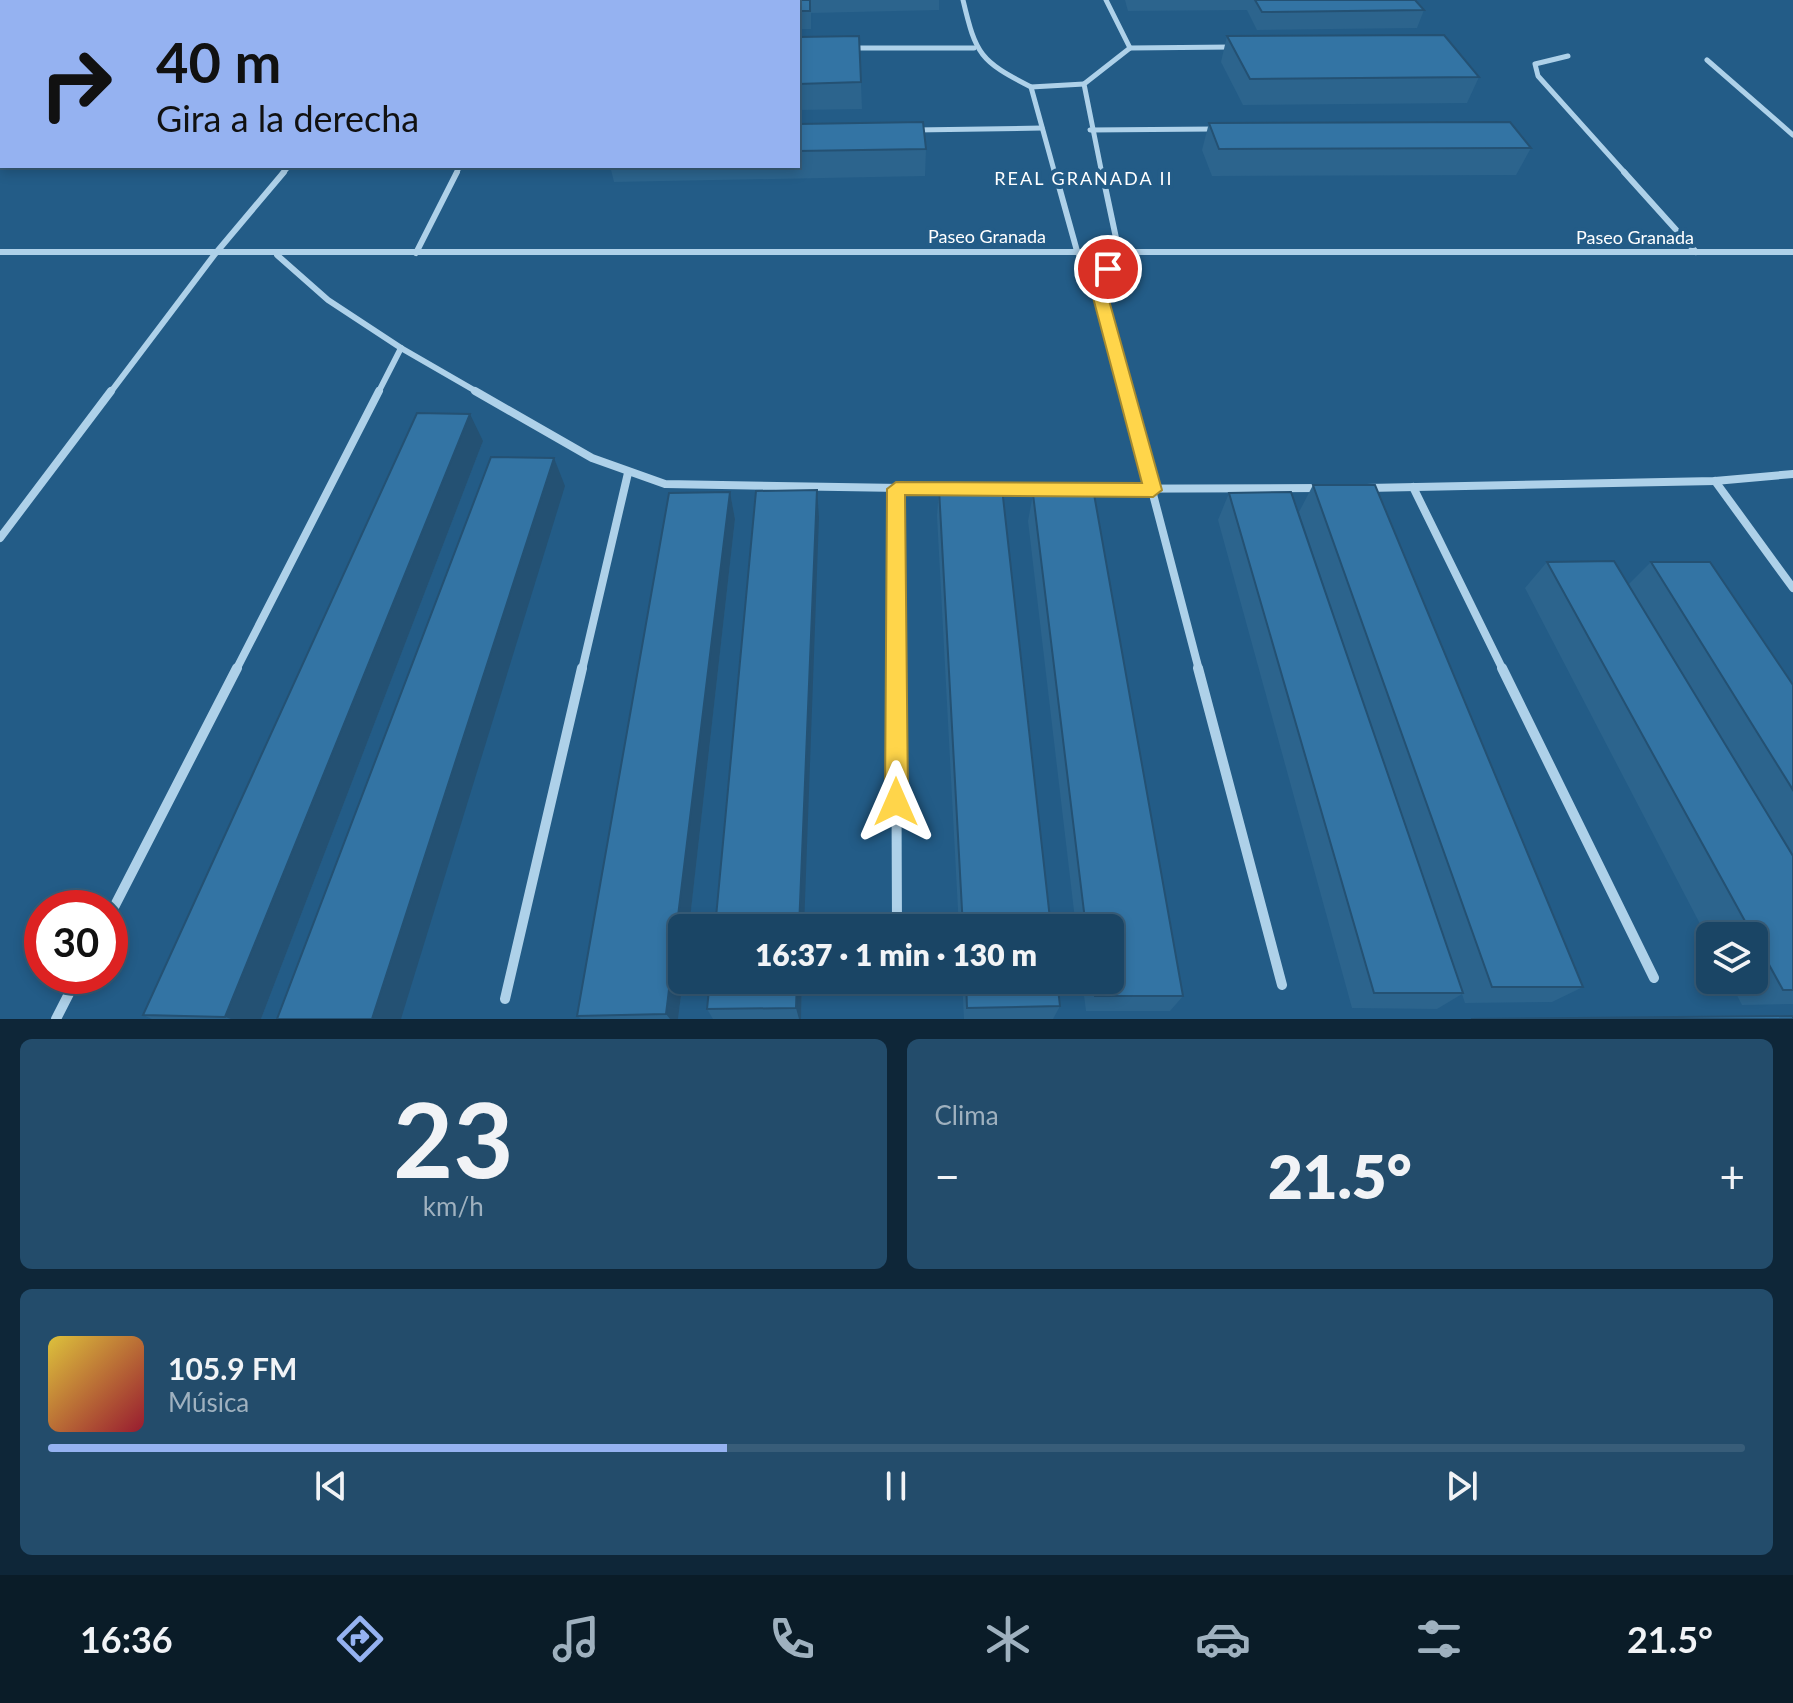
<!DOCTYPE html>
<html lang="es">
<meta charset="utf-8">
<style>
body{margin:0;font-family:Lato,sans-serif;background:#234c6b;color:#f1f3f6;height:100vh;display:flex;flex-direction:column;font-size:30px;white-space:nowrap}
*{box-sizing:border-box;margin:0}
p{font-size:26px;color:#9fb1bf}
.icon{flex:none;width:44px;height:44px;fill:none;stroke:currentColor;stroke-width:2;stroke-linecap:round;stroke-linejoin:round}
.map{position:relative;height:1019px;overflow:hidden}
.drawer{display:flex;flex-direction:column;gap:20px;padding:20px;background:#0e2638;flex:1}
.drawer>*{flex:none}
.top-card{position:absolute;left:0px;top:0px;width:800px;height:168px;box-shadow:0 4px 12px #0003,0 0 0 2px #385d79;background:#95b2f1;color:#111;overflow:hidden}
.buttons{position:absolute;left:1696px;top:922px;display:grid;gap:16px}
.buttons a{display:grid;place-items:center;width:72px;height:72px;border-radius:12px;background:#1a4565;box-shadow:0 4px 12px #0003,0 0 0 2px #385d79;font-size:40px}
.speed{position:absolute;left:24px;top:890px;display:flex;gap:16px;font-size:40px;font-weight:700;text-align:center}
.speed>*{display:grid;place-content:center;width:104px;height:104px;border-radius:50%;background:#1a4565;box-shadow:0 4px 12px #0003,0 0 0 2px #385d79;line-height:1}
.speed .limit{border:12px solid #d22;background:#fff;color:#111}
.pin{position:absolute;display:grid;place-items:center;width:68px;height:68px;color:#fff;margin:-34px;border:4px solid #fff;border-radius:50%;box-shadow:0 2px 8px #0007}
.me{position:absolute;width:88px;margin:-44px;rotate:0deg;stroke-linejoin:round;filter:drop-shadow(0 0 6px #0008)}
.turn{display:flex;align-items:center;gap:28px;height:168px;padding:0 24px;font-size:36px}
.turn .icon{width:104px;height:104px;stroke-width:2.5}
.turn b{display:block;font-size:56px;line-height:68px}
.big{font-size:60px;font-weight:800;line-height:1.1}
.drawer .tile{flex:1;display:flex;flex-direction:column;justify-content:center;gap:12px;min-width:0;padding:0 28px;border-radius:12px;background:#234c6b}
.drawer .dial{align-items:center;gap:0}
.dial b{font-size:104px;line-height:1}
.song{display:flex;align-items:center;gap:24px}
.cover{width:96px;height:96px;border-radius:12px;background:linear-gradient(135deg,hsl(50 70% 55%),hsl(350 70% 35%))}
.played{height:8px;border-radius:4px;background:linear-gradient(90deg,#95b2f1 40%,#385d79 40%)}
.keys{display:flex;justify-content:space-around;direction:ltr}
.heat{display:flex;justify-content:space-between;align-items:center;font-size:44px;direction:ltr}
.drawer .tiles{flex:1;display:grid;gap:20px;grid-template-columns:1fr 1fr}
.tile:last-child{grid-column:span 2}
.trip{position:absolute;left:668px;top:914px;width:456px;height:80px;border-radius:12px;background:#1a4565;box-shadow:0 4px 12px #0003,0 0 0 2px #385d79;font-weight:800;line-height:80px;text-align:center}
.tabs{display:flex;height:128px;justify-content:space-around;align-items:center;background:#0a1c28;color:#9fb1bf}
.tabs .icon{width:56px;height:56px}
.tabs .on{color:#95b2f1}
.tabs b{font-size:36px;color:#f1f3f6}
.map>svg:first-child{display:block}
.lines{fill:none;stroke-linecap:round;stroke-linejoin:round}
.street-far3{stroke:#aed1e9;stroke-width:5}
.street-far2{stroke:#aed1e9;stroke-width:6}
.street-far1{stroke:#aed1e9;stroke-width:8}
.street{stroke:#aed1e9;stroke-width:10}
.wall{fill:#2c648d}
.shaded-wall{fill:#245173}
.building{fill:#3374a4;stroke:#245173;stroke-width:2}
.route{fill:#ffd54a;stroke:#a68a30;stroke-width:2}
.labels{text-anchor:middle;stroke-width:8;stroke-linejoin:round;paint-order:stroke}
.far-neighbourhood-label{font-size:18px;letter-spacing:2px;fill:#fff;stroke:#235c87}
.far-street-label{font-size:18px;fill:#fff;stroke:#235c87}
</style>
<div class="map">
<svg width="1793" height="1019" viewBox="0 0 1793 1019">
<rect width="100%" height="100%" fill="#235c87"/>
<g class="lines">
<!-- street-far3 -->
<g class="street-far3">
<path d="M963,0C976,55 980,61 1031,87L1055,174"/>
<polyline points="851,48 974,48"/>
<polyline points="1130,48 1232,47"/>
<polyline points="1568,56 1535,64 1538,76 1626,174"/>
<polyline points="1707,60 1793,135"/>
<polyline points="1031,87 1084,84"/>
<polyline points="915,130 1042,128"/>
<polyline points="1090,130 1214,129"/>
<polyline points="282,174 289,166"/>
<polyline points="456,174 460,166"/>
<polyline points="1102,174 1084,84 1130,48 1106,0"/>
</g>
<!-- street-far2 -->
<g class="street-far2">
<polyline points="1055,172 1077,251 1098,286 1126,393"/>
<polyline points="1624,172 1696,252"/>
<polyline points="0,252 1793,252"/>
<polyline points="416,253 457,172"/>
<polyline points="277,255 328,300 401,348 479,393"/>
<polyline points="1098,286 1119,252 1102,172"/>
<polyline points="110,393 215,254 284,172"/>
<polyline points="378,393 401,348"/>
</g>
<!-- street-far1 -->
<g class="street-far1">
<polyline points="475,391 592,458 665,484 962,489"/>
<polyline points="1126,391 1199,670"/>
<polyline points="1715,481 1793,588"/>
<polyline points="1413,487 1503,670"/>
<polyline points="1367,488 1715,481 1793,474"/>
<polyline points="896,489 896,670"/>
<polyline points="995,489 1322,488"/>
<polyline points="0,538 111,391"/>
<polyline points="236,670 379,391"/>
<polyline points="582,670 628,473"/>
</g>
<!-- street -->
<g class="street">
<polyline points="896,668 897,928"/>
<polyline points="1198,668 1282,985"/>
<polyline points="1502,668 1654,978"/>
<polyline points="110,915 237,668"/>
<polyline points="505,999 582,668"/>
<polyline points="56,1019 78,976"/>
</g>
</g>
<!-- wall -->
<g class="wall">
<polygon points="662,0 939,0 939,10 811,13 811,29 798,29 798,2"/>
<polygon points="1125,0 1415,0 1424,10 1417,28 1257,30 1247,10 1128,11"/>
<polygon points="859,36 862,109 798,110 798,37"/>
<polygon points="1227,36 1479,77 1467,103 1243,105 1221,62"/>
<polygon points="1209,123 1531,148 1516,175 1212,176 1202,150"/>
<polygon points="798,124 926,149 925,176 614,182 610,166 798,166"/>
<polygon points="483,441 261,1019 152,1019 143,1015"/>
<polygon points="1313,485 1583,987 1552,1002 1465,1003 1462,994 1437,1009 1352,1008 1218,520 1229,493 1359,689 1299,512"/>
<polygon points="939,489 1051,928 959,928 937,516"/>
<polygon points="730,492 735,519 689,928 682,928 683,980 678,1019 581,1019 577,1016"/>
<polygon points="1033,494 1183,996 1170,1011 1086,1011 1082,980 1110,980 1110,928 1076,928 1028,521"/>
<polygon points="1547,562 1628,585 1651,562 1793,685 1793,1004 1742,1005 1729,980 1754,980 1754,936 1710,936 1710,943 1525,588"/>
<polygon points="710,980 802,980 801,1019 713,1019 707,1009"/>
<polygon points="962,980 1057,980 1060,1006 1053,1019 964,1019"/>
</g>
<!-- shaded-wall -->
<g class="shaded-wall">
<polygon points="470,414 483,441 261,1019 231,1019 225,1017"/>
<polygon points="554,458 565,486 401,1019 372,1019"/>
<polygon points="817,490 819,517 804,928 799,928"/>
<polygon points="730,492 735,519 689,928 682,928 683,980 678,1019 670,1019 666,1014"/>
<polygon points="797,980 802,980 801,1019 799,1019 796,1008"/>
</g>
<!-- building -->
<g class="building">
<polygon points="662,0 810,0 810,11 798,11 798,2 662,2"/>
<polygon points="1255,0 1415,0 1424,10 1262,12"/>
<polygon points="1444,35 1479,77 1250,79 1227,36"/>
<polygon points="859,36 861,82 798,84 798,37"/>
<polygon points="923,122 926,149 798,151 798,124"/>
<polygon points="1510,122 1531,148 1219,149 1209,123"/>
<polygon points="417,413 470,414 225,1017 143,1015"/>
<polygon points="491,457 554,458 372,1019 277,1019"/>
<polygon points="1313,485 1375,485 1583,987 1492,987"/>
<polygon points="1002,488 1051,928 963,928 939,489"/>
<polygon points="817,490 799,928 715,928 756,491"/>
<polygon points="730,492 666,1014 577,1016 669,493"/>
<polygon points="1291,492 1463,993 1374,993 1229,493"/>
<polygon points="1033,494 1094,494 1183,996 1095,996 1093,980 1110,980 1110,928 1086,928"/>
<polygon points="1614,561 1793,856 1793,990 1783,990 1547,562"/>
<polygon points="1651,562 1710,562 1793,685 1793,790"/>
<polygon points="710,980 797,980 796,1008 707,1009"/>
<polygon points="966,980 1057,980 1060,1006 967,1008"/>
<polygon points="1793,1016 1793,1019 1471,1019"/>
</g>
<!-- route -->
<polygon class="route" points="1108,265 1115,269 1105,286 1162,490 1153,497 905,495 908,802 904,810 896,813 888,810 885,802 887,489 896,482 1142,483 1090,286 1103,266"/>
<g class="labels">
<!-- far-neighbourhood labels -->
<g class="far-neighbourhood-label">
<text x="1084" y="185">REAL GRANADA II</text>
</g>
<!-- far-street labels -->
<g class="far-street-label">
<text x="987" y="243">Paseo Granada</text>
<text x="1635" y="244">Paseo Granada</text>
</g>
</g>
</svg>
<div class="buttons">
<a><svg class="icon" aria-label="layers" viewBox="0 0 24 24"><path d="M12 4l9 5-9 5-9-5zM3 14l9 5 9-5"/></svg></a>
</div>
<div class="speed"><div class="limit">30</div></div>
<div class="pin" style="left:1108px;top:269px;background:#d93025"><svg class="icon" aria-label="arrive" viewBox="0 0 24 24"><path d="M6 21V4h12l-3 4 3 4H6"/></svg></div>
<svg class="me" style="left:896px;top:802px" viewBox="-20 -20 40 40"><path d="M0-17L14 15 0 8-14 15z" fill="#ffd54a" stroke="#fff" stroke-width="4"/></svg>
<div class="trip">16:37 · 1 min · 130 m</div>
<div class="top-card">
<div class="turn"><svg class="icon" aria-label="right" viewBox="0 0 24 24"><path d="M7 20v-9h11M14 6l5 5-5 5"/></svg><div><b>40 m</b>Gira a la derecha</div></div>
</div>
</div>
<section class="drawer">
<div class="tiles">
<div class="tile dial"><b>23</b><p>km/h</p></div>
<div class="tile"><p>Clima</p>
<div class="heat"><a>−</a><b class="big">21.5°</b><a>+</a></div>
</div>
<div class="tile">
<div class="song"><i class="cover"></i><div><b>105.9 FM</b><p>Música</p></div></div>
<div class="played"></div>
<div class="keys"><svg class="icon" aria-label="previous" viewBox="0 0 24 24"><path d="M18 5L8 12l10 7zM5 5v14"/></svg><svg class="icon" aria-label="pause" viewBox="0 0 24 24"><path d="M8 5v14M16 5v14"/></svg><svg class="icon" aria-label="next" viewBox="0 0 24 24"><path d="M6 5l10 7-10 7zM19 5v14"/></svg></div>
</div>
</div>
</section>
<nav class="tabs">
<b>16:36</b>
<svg class="icon on" aria-label="directions" viewBox="0 0 24 24"><path d="M12 3l9 9-9 9-9-9zM9 14v-3h6M13 9l2 2-2 2"/></svg>
<svg class="icon" aria-label="music" viewBox="0 0 24 24"><path d="M9 18V5l10-2v13"/><circle cx="6" cy="18" r="3"/><circle cx="16" cy="16" r="3"/></svg>
<svg class="icon" aria-label="phone" viewBox="0 0 24 24"><path d="M5 4h4l2 5-3 2q2 4 5 5l2-3 5 2v4C11 20 4 13 5 4z"/></svg>
<svg class="icon" aria-label="climate" viewBox="0 0 24 24"><path d="M12 3v18M4 7l16 10M4 17L20 7"/></svg>
<svg class="icon" aria-label="car" viewBox="0 0 24 24"><path d="M5 17H2v-5l4-1 3-4h7l3 4 3 1v5h-3M9 17h6M6 11h13"/><circle cx="7" cy="17" r="2"/><circle cx="17" cy="17" r="2"/></svg>
<svg class="icon" aria-label="filters" viewBox="0 0 24 24"><path d="M4 7h16M4 17h16"/><circle cx="9" cy="7" r="2"/><circle cx="15" cy="17" r="2"/></svg>
<b>21.5°</b>
</nav>
